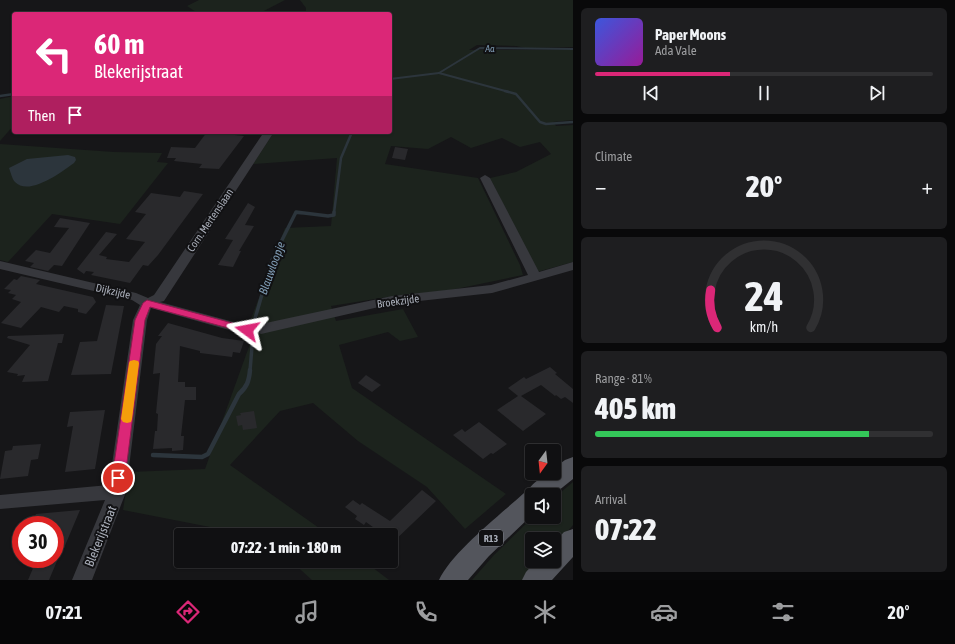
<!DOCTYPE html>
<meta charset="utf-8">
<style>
body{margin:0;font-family:"Asap Condensed",sans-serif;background:#1e1e20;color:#f1f3f6;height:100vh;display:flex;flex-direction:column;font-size:15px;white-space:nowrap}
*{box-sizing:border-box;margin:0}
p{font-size:13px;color:#9c9d9f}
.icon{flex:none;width:22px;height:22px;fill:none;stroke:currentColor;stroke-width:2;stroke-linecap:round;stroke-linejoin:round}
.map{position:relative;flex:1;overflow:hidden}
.drawer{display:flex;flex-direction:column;gap:8px;padding:8px;background:#09090a;width:382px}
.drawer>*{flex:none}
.hud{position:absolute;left:12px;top:12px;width:380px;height:122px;border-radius:4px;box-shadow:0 1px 3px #0004,0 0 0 1px #303032;background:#db2777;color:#fff;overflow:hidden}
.needle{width:26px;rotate:195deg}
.controls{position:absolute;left:525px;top:444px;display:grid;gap:8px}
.controls a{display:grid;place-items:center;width:36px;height:36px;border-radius:4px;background:#101012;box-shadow:0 1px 3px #0004,0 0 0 1px #303032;font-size:20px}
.speed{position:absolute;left:12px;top:516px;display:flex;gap:8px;font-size:20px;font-weight:700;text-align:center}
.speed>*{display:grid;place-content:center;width:52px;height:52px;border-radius:50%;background:#101012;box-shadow:0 1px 3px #0004,0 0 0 1px #303032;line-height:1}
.speed .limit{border:6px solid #d22;background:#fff;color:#111}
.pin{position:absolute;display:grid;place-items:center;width:34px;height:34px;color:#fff;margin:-17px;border:2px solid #fff;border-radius:50%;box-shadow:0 1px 4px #0007}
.me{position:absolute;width:44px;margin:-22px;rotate:283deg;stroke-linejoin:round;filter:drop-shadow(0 0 3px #0008)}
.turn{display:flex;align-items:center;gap:14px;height:84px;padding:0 16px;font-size:18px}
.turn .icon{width:52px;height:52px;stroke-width:2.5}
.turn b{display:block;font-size:28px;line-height:34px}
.then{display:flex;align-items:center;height:38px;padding:0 16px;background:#0003;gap:8px;font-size:15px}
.big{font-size:30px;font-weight:800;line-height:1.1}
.drawer .card{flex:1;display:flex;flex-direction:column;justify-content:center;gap:6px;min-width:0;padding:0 14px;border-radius:6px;background:#1e1e20}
.drawer .dial{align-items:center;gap:0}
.dial svg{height:104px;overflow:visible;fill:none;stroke:#303032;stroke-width:7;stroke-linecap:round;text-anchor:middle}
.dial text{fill:#f1f3f6;stroke:none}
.song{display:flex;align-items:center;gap:12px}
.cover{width:48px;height:48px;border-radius:6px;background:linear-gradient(135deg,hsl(230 70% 55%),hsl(300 70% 35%))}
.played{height:4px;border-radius:2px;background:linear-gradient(90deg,#db2777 40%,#303032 40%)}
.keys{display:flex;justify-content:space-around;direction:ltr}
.heat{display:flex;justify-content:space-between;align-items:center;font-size:22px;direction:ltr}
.charge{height:6px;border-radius:3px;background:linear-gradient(90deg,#34c759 81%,#303032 0)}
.trip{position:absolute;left:174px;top:528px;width:224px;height:40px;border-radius:4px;background:#101012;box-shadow:0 1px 3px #0004,0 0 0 1px #303032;font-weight:800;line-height:40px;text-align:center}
.dock{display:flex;height:64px;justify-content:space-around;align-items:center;background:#060607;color:#9c9d9f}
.dock .icon{width:28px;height:28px}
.dock .current{color:#db2777}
.dock b{font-size:18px;color:#f1f3f6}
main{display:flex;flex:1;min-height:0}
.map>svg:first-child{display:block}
.green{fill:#1c231d}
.water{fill:#2c353c}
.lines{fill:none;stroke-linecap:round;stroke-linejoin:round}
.stream-far3{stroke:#2c353c;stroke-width:2}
.stream-far2{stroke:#2c353c;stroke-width:2.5}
.stream-far1{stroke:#2c353c;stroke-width:3.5}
.stream{stroke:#2c353c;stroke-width:4.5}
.building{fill:#29292c}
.minor{fill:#37383d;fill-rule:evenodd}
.major{fill:#53555c;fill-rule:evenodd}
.route{fill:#db2777;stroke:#8e194d}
.slow{fill:#f59e0b}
.labels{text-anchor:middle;stroke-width:4;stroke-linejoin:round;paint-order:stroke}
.far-water-label{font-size:10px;font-style:italic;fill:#7f9bb3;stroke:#111113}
.shield{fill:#111113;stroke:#7b7e86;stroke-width:1}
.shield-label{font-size:10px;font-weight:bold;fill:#a8adb8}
.street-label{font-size:11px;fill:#a8adb8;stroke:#111113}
.water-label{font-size:12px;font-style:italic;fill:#7f9bb3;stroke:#111113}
.near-street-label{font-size:13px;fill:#a8adb8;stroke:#111113}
</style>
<main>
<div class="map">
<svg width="573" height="580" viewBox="0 0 573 580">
<rect width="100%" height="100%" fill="#161618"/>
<!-- green -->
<g class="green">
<polygon points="199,0 285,0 258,14 199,14 187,6"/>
<polygon points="300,0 573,0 573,47 526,48 516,46 477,45 469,50 573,50 573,120 553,122 556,126 573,125 573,262 537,272 490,178 516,172 551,154 540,142 520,147 502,138 471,148 451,137 428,149 391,146 385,164 478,178 520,265 523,275 446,291 394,296 331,306 336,321 403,309 418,337 400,341 388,332 339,345 352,388 506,494 465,529 427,487 358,441 313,403 280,411 230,465 329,535 251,535 123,510 129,472 205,469 251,341 248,327 285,228 331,226 337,158 253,164 274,132 390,132 390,14 306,14 306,8"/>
<polygon points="14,96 14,125 0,141 0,99"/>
<polygon points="0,144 114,152 162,153 157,162 168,163 120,224 52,214 8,262 0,260"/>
<polygon points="573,482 573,525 554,547 554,539 532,539 532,561 542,561 525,580 472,580 494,555 533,517 554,517 554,498"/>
<polygon points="291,561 364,561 389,580 312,580"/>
</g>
<!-- water -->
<path class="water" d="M68,155L75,157L76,160L74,163C63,171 29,197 15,182C12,179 11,173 9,168L27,159Z"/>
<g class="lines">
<!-- stream-far3 -->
<g class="stream-far3">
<polyline points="439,73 509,92"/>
<polyline points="390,79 439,73 480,48 573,49"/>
</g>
<!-- stream-far2 -->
<g class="stream-far2">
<polyline points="505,91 516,94 540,122 546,124 573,122"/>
<polyline points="0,96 14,94"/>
<polyline points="296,213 302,213"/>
<polyline points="334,213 341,158 352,132"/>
</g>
<!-- stream-far1 -->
<polyline class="stream-far1" points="250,371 254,322 272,260 296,212 328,216 334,215 334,212"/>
<!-- stream -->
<path class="stream" d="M153,455L202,457L208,454L239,394C247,387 249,381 250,370"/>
</g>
<!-- building -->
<g class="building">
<polygon points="207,132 244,136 219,169 199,168 202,164 174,161 176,158 167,158 171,147 195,148"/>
<polygon points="395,147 408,149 405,160 392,158"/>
<polygon points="184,191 203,194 158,255 148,266 143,265 130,283 91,275 94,272 86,271 84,274 77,269 106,232 117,234 99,255 107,257 106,259 129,262 145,242 126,239 146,214 135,212 151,193 180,197"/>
<polygon points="248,203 255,207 245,225 254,226 239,251 241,251 233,267 218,265 233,240 225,239"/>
<polygon points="60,218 90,223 62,266 54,265 48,271 30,267 34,263 25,261 36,250 50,253 69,228 54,227"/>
<polygon points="21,276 40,280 36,284 93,297 96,302 86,314 78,312 78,309 64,306 59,312 41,307 21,328 1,323 21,302 12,299 16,295 8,293 11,290 4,289 14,279 17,280"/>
<polygon points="106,305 124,306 111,374 71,375 80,342 97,341"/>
<polygon points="168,323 222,338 244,341 240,353 233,352 232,357 200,353 200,351 180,346 178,382 185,382 185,387 196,387 196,400 185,400 181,436 184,436 183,450 172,451 172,448 153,449 155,431 157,431 158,414 156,413 160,373 153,374 156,344 162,336 158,336"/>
<polygon points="64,334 62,343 58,343 48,381 22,382 25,375 17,376 18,374 7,372 30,345 7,338 8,336"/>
<polygon points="550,367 557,373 555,374 573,389 573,403 565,397 561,399 556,395 555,396 541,385 521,396 546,414 523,431 497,410 518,396 508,388 524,377 526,379"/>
<polygon points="366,375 381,385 372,392 358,383"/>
<polygon points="105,410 95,469 65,472 73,426 67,427 70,412"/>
<polygon points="254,411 257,428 243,430 242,425 238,426 236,416 241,415 240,413"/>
<polygon points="479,422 507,444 493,454 491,453 483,459 453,435 462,429 465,432"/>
<polygon points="41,444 38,459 31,460 28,476 0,479 5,451 12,450 13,446"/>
<polygon points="422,490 436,501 391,544 391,535 384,535 366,522 364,525 355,519 357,516 345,507 353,500 360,505 362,503 390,521"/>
<polygon points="80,510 64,548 55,547 55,525 31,525 36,514"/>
<polygon points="37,559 57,561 49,580 28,580"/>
</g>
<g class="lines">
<!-- minor -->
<g class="minor">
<polygon points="264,132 274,132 164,301 160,302 252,327 254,330 252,333 247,335 151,308 147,320 126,492 92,580 72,580 105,500 0,509 0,495 109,485 133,320 140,305 132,300 0,269 0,261 136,293 148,298 154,295"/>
<polygon points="485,175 490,178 539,272 573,262 573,270 492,293 392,304 261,334 256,332 254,329 256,326 261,324 392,296 491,285 528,275 480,178"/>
</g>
<!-- major -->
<g class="major">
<path d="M573,457V479L553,495H532V515L489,556L468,580H439C452,552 500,515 524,493L527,492C531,484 545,473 554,473V468L565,460Z"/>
<polygon points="573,529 573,557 552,580 522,580 526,572 536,561 554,561 554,543 564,532"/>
</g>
</g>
<!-- route -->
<polygon class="route" points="147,300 251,328 252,330 247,333 150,307 145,320 125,478 123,482 118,483 114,482 112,478 135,320 143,303"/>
<!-- slow -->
<polygon class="slow" points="134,360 138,361 139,363 132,419 131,422 127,423 123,422 121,419 129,363 130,361"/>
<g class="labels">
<!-- far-water labels -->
<g class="far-water-label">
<text x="490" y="52">Aa</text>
</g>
<!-- shield labels -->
<rect class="shield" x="479" y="530" width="24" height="16" rx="3"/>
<g class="shield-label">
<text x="491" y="542">R13</text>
</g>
<!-- street labels -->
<g class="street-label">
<text transform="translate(210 220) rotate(-56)" y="4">Corn. Mertenslaan</text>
<text transform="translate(113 291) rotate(13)" y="4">Dijkzijde</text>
<text transform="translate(398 301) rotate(-8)" y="4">Broekzijde</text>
</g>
<!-- water labels -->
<g class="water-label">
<text transform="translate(272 268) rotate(-70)" y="4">Blauwloopje</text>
</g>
<!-- near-street labels -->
<g class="near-street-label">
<text transform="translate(100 536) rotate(-68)" y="5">Blekerijstraat</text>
</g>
</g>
</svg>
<div class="controls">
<a><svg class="needle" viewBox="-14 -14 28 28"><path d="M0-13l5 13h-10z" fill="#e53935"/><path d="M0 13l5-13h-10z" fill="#9c9d9f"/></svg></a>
<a><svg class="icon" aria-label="sound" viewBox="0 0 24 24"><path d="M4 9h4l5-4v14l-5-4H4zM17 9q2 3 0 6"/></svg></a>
<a><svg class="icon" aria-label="layers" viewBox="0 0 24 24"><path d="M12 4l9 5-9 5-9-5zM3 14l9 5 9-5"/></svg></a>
</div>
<div class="speed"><div class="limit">30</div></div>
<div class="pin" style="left:118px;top:478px;background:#d93025"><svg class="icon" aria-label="arrive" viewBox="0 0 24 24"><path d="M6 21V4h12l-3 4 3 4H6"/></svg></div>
<svg class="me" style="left:247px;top:330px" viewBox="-20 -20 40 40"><path d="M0-17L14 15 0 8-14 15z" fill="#db2777" stroke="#fff" stroke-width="4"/></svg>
<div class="trip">07:22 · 1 min · 180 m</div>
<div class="hud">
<div class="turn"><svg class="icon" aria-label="left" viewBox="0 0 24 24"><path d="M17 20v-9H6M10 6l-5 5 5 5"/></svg><div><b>60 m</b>Blekerijstraat</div></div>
<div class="then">Then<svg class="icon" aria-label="arrive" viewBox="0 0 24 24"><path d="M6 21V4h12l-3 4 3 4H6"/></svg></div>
</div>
</div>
<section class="drawer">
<div class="card">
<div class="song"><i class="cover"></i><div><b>Paper Moons</b><p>Ada Vale</p></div></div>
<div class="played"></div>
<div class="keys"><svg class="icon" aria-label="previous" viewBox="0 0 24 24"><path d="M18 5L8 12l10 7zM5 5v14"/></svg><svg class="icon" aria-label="pause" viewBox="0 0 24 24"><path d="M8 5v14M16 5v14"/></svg><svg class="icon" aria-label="next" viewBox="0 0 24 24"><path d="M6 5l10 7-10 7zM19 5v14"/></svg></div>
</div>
<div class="card"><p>Climate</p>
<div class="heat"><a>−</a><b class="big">20°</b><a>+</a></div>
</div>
<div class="card dial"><svg viewBox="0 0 100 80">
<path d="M14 69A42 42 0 1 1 86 69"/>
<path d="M14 69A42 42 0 0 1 9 40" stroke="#db2777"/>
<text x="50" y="56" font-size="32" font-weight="700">24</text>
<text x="50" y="72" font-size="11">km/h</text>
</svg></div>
<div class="card"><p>Range · 81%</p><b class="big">405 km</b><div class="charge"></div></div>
<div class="card"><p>Arrival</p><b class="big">07:22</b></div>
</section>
</main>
<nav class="dock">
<b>07:21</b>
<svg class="icon current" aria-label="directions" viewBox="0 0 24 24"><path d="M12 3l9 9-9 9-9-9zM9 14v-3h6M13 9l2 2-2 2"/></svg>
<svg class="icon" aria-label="music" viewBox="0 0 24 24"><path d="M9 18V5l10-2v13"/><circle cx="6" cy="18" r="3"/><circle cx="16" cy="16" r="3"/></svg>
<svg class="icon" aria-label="phone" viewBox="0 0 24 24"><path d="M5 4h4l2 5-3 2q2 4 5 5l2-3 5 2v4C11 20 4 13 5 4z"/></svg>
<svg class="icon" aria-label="climate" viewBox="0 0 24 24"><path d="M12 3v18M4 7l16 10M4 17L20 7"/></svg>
<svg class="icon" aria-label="car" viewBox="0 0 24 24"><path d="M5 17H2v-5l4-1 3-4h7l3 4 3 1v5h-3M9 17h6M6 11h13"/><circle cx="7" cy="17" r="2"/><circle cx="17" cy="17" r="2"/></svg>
<svg class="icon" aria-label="filters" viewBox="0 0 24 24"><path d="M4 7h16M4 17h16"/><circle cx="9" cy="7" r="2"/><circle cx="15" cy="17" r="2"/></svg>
<b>20°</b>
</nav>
